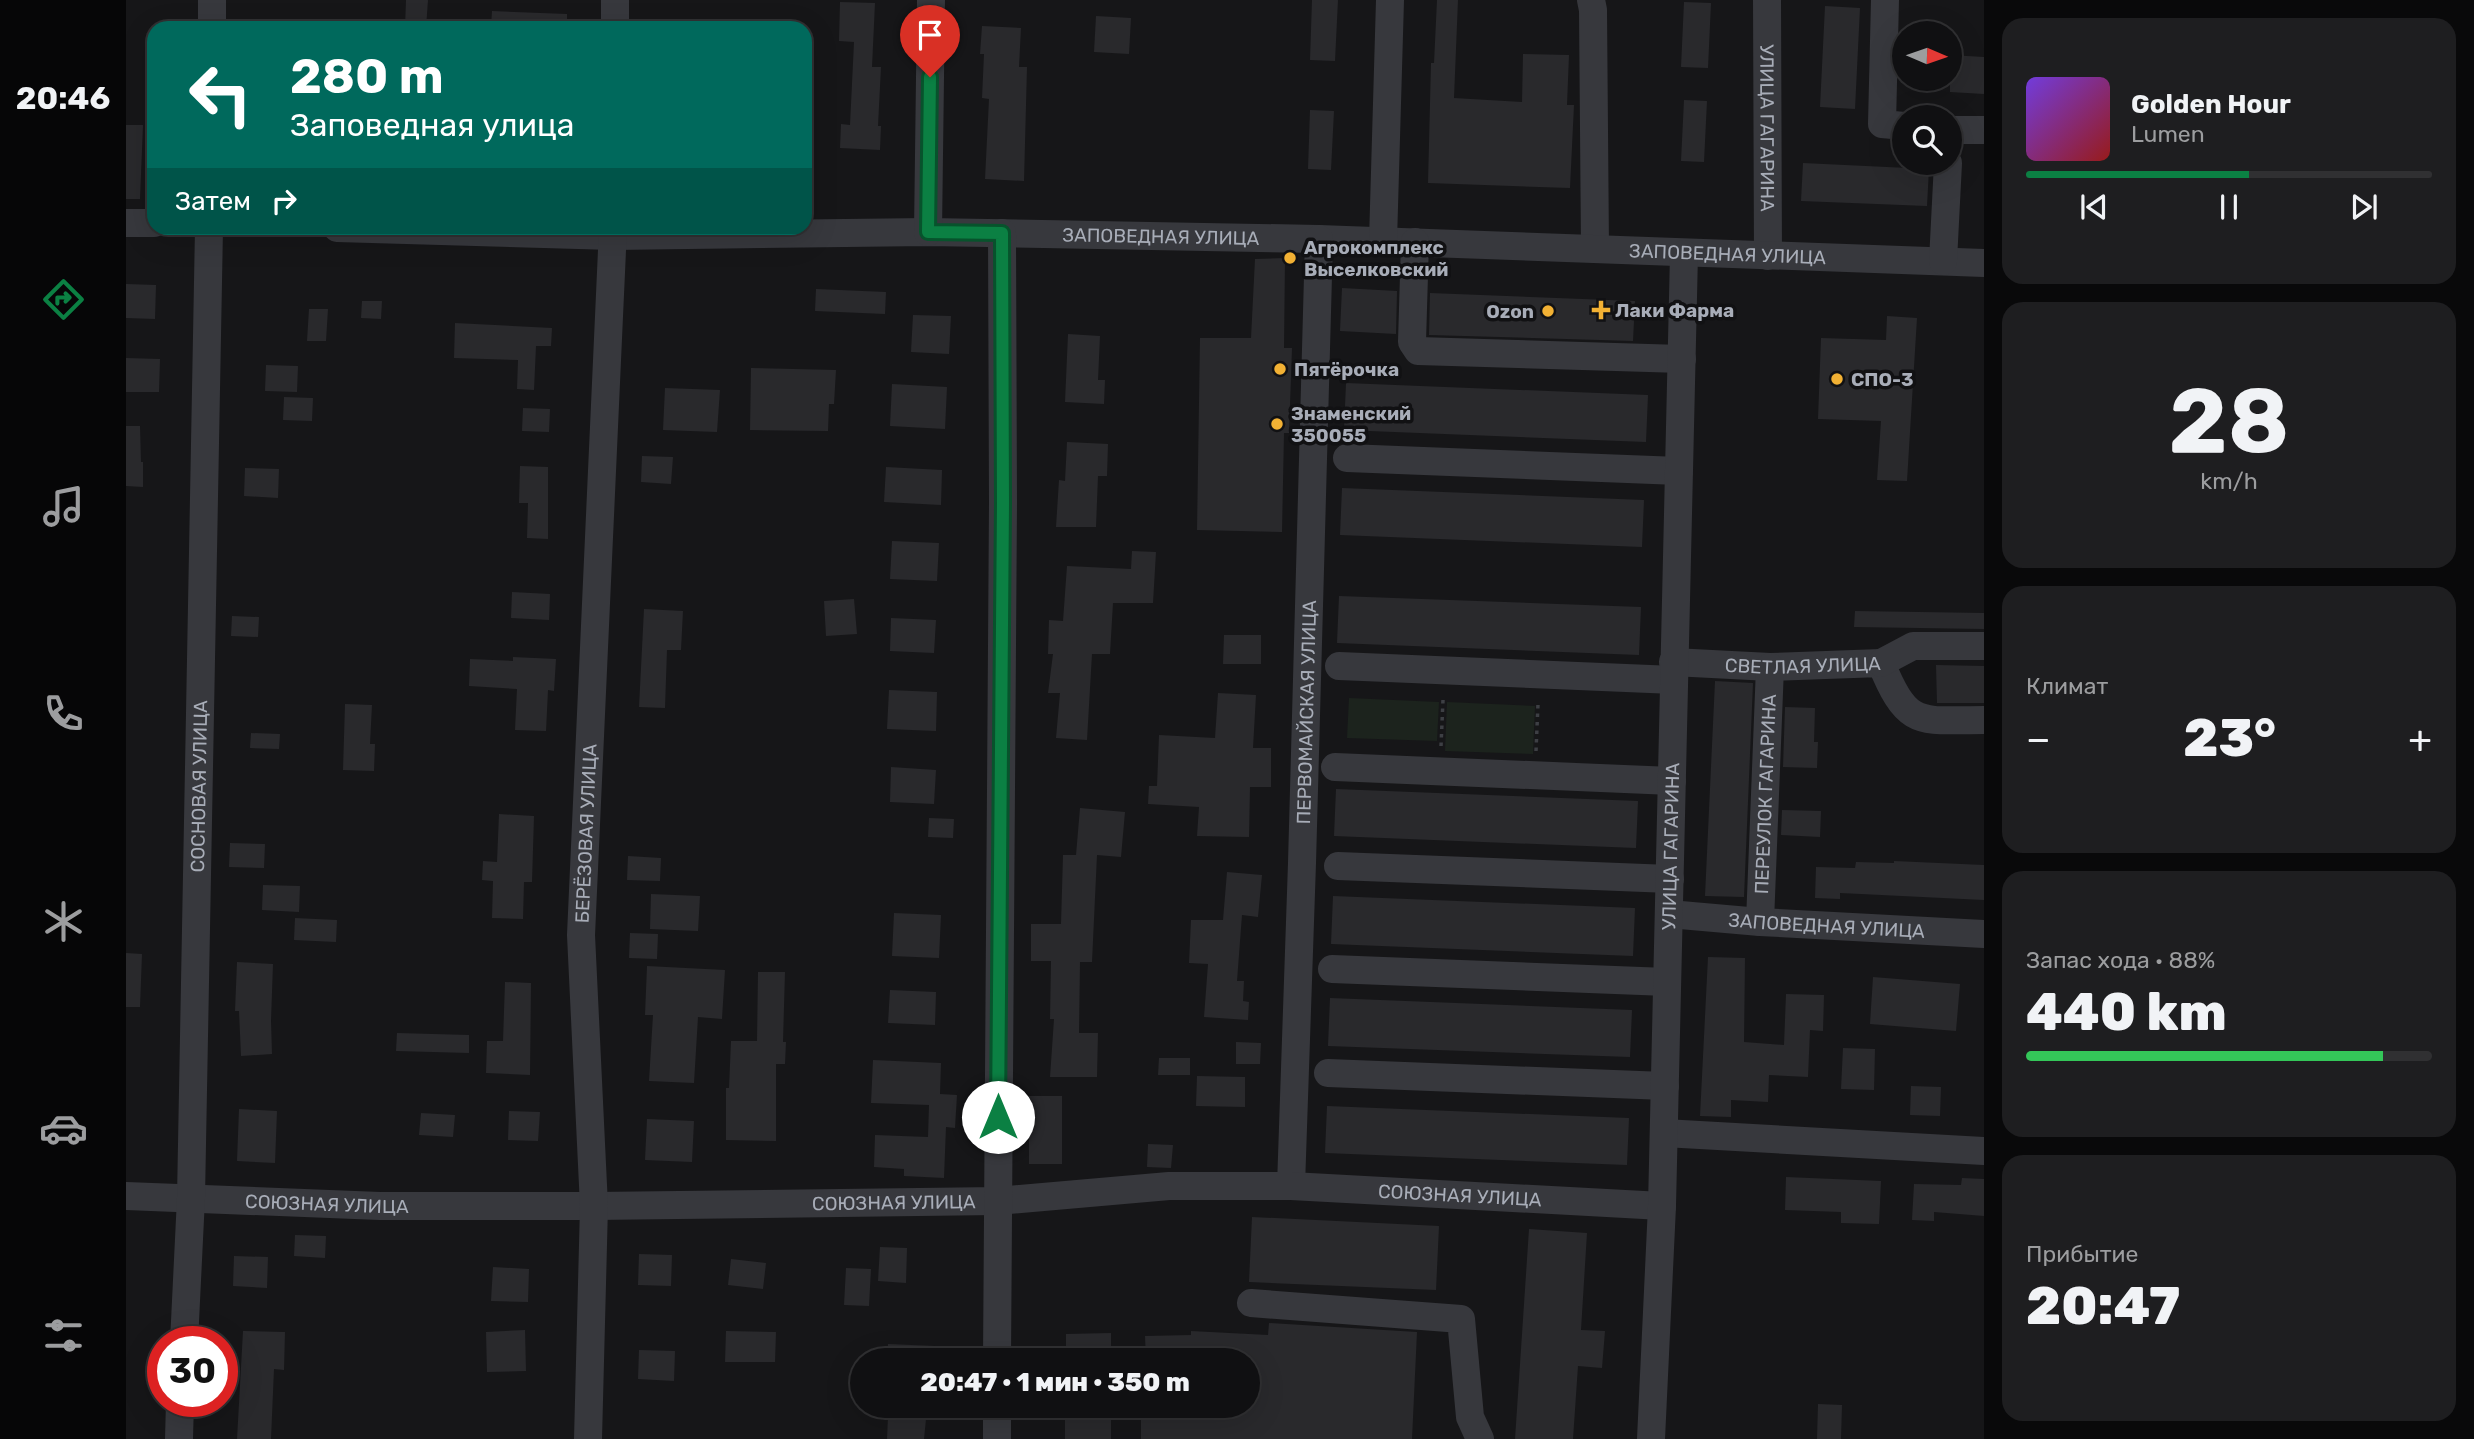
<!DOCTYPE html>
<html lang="ru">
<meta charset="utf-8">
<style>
body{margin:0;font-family:Rubik,sans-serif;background:#1e1e20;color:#f1f3f6;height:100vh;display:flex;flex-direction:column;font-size:26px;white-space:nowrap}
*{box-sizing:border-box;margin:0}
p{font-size:23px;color:#9c9d9f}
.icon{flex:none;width:38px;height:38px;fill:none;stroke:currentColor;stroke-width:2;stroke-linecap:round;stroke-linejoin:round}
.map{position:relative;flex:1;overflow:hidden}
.panel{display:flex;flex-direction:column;gap:18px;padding:18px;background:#09090a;width:490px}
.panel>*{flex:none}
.hud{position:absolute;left:21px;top:21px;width:665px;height:214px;border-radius:21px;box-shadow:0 7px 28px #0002,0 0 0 2px #303032;background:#00695c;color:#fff;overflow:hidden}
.needle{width:46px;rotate:92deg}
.fabs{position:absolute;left:1766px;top:21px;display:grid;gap:14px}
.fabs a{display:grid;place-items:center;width:70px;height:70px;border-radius:50%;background:#101012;box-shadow:0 7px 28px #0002,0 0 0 2px #303032;font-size:35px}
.speed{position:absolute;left:21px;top:1326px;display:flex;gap:14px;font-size:35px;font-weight:700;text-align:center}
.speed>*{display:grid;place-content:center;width:91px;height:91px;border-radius:50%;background:#101012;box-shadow:0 7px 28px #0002,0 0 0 2px #303032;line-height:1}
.speed .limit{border:10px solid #d22;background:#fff;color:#111}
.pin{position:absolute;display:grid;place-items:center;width:60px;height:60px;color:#fff;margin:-72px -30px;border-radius:50% 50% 50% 0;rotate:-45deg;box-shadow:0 0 7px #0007}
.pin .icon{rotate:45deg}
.me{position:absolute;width:77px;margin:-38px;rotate:0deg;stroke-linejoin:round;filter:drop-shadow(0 0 5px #0008)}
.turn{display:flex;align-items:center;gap:24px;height:147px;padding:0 28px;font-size:32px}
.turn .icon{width:91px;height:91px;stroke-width:2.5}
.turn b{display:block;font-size:49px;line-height:60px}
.then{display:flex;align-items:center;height:66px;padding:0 28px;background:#0003;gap:14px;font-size:26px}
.big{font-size:52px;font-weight:800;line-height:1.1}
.panel .tile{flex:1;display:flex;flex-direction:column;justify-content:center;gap:10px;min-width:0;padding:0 24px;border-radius:21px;background:#1e1e20}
.panel .dial{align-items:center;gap:0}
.dial b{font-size:91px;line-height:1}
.song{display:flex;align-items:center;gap:21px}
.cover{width:84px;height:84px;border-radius:10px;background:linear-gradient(135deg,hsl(260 70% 55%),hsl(0 70% 35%))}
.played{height:7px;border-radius:4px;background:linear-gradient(90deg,#0b8043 55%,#303032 55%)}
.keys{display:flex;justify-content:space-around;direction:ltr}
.heat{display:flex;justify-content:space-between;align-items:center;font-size:38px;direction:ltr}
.charge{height:10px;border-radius:5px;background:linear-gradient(90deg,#34c759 88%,#303032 0)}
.trip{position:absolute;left:724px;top:1348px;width:410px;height:70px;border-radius:35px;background:#101012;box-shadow:0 7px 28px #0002,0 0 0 2px #303032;font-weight:800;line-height:70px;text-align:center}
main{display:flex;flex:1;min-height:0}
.tabs{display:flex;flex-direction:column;width:126px;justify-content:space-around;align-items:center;background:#060607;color:#9c9d9f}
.tabs .icon{width:49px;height:49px}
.tabs .selected{color:#0b8043}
.tabs b{font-size:32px;color:#f1f3f6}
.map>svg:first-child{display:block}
.green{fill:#1c231d}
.building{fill:#29292c}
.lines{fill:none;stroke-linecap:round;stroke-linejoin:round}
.path{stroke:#3d3f44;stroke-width:3.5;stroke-dasharray:3.5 5;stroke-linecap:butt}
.minor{stroke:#37383d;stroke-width:28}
.route-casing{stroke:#07532c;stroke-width:18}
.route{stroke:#0b8043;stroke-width:12}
.poi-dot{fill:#f2b134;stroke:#111113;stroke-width:2.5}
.labels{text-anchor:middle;stroke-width:7;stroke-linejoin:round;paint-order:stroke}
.street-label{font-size:19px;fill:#a8adb8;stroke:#111113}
.poi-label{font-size:19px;font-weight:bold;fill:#a8adb8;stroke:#111113;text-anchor:start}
</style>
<main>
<nav class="tabs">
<b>20:46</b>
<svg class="icon selected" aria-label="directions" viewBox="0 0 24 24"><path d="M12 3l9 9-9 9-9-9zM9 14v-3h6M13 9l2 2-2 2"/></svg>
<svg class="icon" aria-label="music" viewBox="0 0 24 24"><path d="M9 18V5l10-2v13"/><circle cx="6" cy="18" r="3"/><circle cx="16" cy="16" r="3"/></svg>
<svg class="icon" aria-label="phone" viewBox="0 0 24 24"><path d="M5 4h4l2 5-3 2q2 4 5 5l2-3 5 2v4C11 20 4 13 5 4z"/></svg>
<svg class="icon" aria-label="climate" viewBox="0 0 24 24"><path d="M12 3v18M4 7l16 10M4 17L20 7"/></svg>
<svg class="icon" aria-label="car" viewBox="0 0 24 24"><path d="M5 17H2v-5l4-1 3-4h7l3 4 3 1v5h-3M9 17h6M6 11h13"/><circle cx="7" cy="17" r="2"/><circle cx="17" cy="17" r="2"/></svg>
<svg class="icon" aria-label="filters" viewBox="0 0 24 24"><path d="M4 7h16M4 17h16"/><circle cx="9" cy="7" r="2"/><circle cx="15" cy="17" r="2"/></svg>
</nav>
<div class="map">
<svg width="1858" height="1439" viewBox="0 0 1858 1439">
<rect width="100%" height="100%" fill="#161618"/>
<!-- green -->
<g class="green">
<polygon points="1223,698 1313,702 1311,741 1221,738"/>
<polygon points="1321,702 1409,706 1407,754 1319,751"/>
</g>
<!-- building -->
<g class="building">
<polygon points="280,0 302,0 300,28 279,28"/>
<polygon points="1186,0 1212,0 1209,61 1184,60"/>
<polygon points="1311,0 1332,0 1328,98 1396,102 1397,54 1443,55 1441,105 1448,105 1444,188 1302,183 1305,63 1308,63"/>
<polygon points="714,2 749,3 746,67 755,67 752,126 755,126 754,150 714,148 715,124 724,125 728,42 713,41"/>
<polygon points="1558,2 1585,3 1582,68 1555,67"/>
<polygon points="1699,6 1734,8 1729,109 1694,107"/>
<polygon points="366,11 441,14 441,28 365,28"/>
<polygon points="970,16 1005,18 1003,54 968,52"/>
<polygon points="856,26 895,28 893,67 901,67 898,181 859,179 863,99 856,98 858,54 854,54"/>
<polygon points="1824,55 1858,57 1858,94 1824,92"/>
<polygon points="1558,100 1581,101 1578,162 1555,161"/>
<polygon points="1184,110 1208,111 1205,170 1182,169"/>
<polygon points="0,125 17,125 14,199 0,199"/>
<polygon points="1677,163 1803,169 1801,206 1675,201"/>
<polygon points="1159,258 1158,348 1166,348 1163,433 1158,433 1156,532 1071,530 1074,338 1125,338 1129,259"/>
<polygon points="0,284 30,285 29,319 0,318"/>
<polygon points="1216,288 1271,291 1270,334 1214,331"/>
<polygon points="690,289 760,292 759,314 689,311"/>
<polygon points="1304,293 1509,301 1507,341 1303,335"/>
<polygon points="236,301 256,301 255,319 235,318"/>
<polygon points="183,309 202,309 200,341 181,341"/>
<polygon points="787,315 825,316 823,354 785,352"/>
<polygon points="1761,316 1791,318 1781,481 1751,480 1755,421 1692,419 1695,338 1760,340"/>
<polygon points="329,323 426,328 425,346 410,346 408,390 391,389 392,360 328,358"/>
<polygon points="942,334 974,336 972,380 979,380 978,404 939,402"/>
<polygon points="0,358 34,359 33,392 0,392"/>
<polygon points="140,365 172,366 171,392 139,391"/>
<polygon points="625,368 710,370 708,404 703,404 702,431 624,430"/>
<polygon points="1220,383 1522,395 1520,442 1218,430"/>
<polygon points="766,384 821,387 819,429 764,426"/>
<polygon points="539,388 594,390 591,432 537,430"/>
<polygon points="158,397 187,398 186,421 157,420"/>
<polygon points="397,408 424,409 423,432 396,431"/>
<polygon points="0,426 14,426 15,462 17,462 17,487 0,486"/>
<polygon points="941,442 982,444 981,476 972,476 970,527 930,527 933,480 939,481"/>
<polygon points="516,456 547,457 545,484 515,482"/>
<polygon points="394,466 422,467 422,539 401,538 402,503 393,503"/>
<polygon points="760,467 816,470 815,505 758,502"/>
<polygon points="119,468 153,469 152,498 118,496"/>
<polygon points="1216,488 1518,500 1516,547 1214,535"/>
<polygon points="766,541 813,543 811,581 764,579"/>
<polygon points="1006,551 1030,552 1027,603 987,603 984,654 966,654 961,740 930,738 934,693 922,693 927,654 922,654 923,620 937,621 941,566 1005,569"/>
<polygon points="386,592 424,594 423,620 385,618"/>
<polygon points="1213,596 1515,607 1513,655 1211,643"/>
<polygon points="728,599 731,634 700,636 698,601"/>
<polygon points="518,609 557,611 555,650 541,650 539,708 513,707"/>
<polygon points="1729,611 1858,613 1858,629 1728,627"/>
<polygon points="106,616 133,617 132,637 105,636"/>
<polygon points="765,618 810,620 808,653 764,651"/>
<polygon points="1098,635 1135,635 1135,664 1097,664"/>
<polygon points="387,657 430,659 428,691 422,690 420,731 389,730 391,689 343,686 344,659 387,661"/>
<polygon points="1810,665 1858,666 1858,703 1811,703"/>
<polygon points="1589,681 1627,683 1618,897 1579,896"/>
<polygon points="763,690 811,692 810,731 761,729"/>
<polygon points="1092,693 1130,695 1127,748 1145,748 1145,787 1124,787 1123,837 1071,836 1073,807 1022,804 1023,786 1031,786 1033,735 1089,738"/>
<polygon points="219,704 246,705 244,744 249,744 248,771 217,770"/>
<polygon points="1659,707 1689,708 1688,742 1692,742 1691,768 1657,767"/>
<polygon points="125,733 154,734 153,749 124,748"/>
<polygon points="765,767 810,770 808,804 764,802"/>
<polygon points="1210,789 1512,801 1510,848 1208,836"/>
<polygon points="954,808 999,812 995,857 971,855 966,962 954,962 953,1033 972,1033 971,1077 924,1077 928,1019 924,1019 925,961 905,961 905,924 935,924 937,855 950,855"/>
<polygon points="1656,810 1695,811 1694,837 1655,835"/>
<polygon points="373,814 408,816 406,882 398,882 397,919 366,918 367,881 356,880 357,861 371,862"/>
<polygon points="803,818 828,819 827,838 802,837"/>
<polygon points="104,843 139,844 138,868 103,867"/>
<polygon points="502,856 535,858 534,881 501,880"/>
<polygon points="1768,861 1858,865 1858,900 1714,893 1714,899 1689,898 1690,867 1729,868 1730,862 1768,863"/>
<polygon points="1101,872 1136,875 1132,917 1116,915 1111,981 1118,981 1117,1001 1123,1002 1122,1020 1078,1017 1082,964 1063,963 1065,920 1097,920"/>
<polygon points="137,885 174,886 173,912 136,910"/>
<polygon points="525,894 574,896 572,931 524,929"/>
<polygon points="1207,896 1509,908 1507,956 1205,944"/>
<polygon points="768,913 815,915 813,958 766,956"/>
<polygon points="169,918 211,920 210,942 168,940"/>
<polygon points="504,933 532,934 531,959 503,958"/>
<polygon points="0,953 16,954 14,1007 0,1007"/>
<polygon points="1582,957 1619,958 1618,1042 1658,1045 1660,994 1698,995 1697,1031 1684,1030 1682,1077 1643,1075 1642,1102 1605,1100 1605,1117 1574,1116"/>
<polygon points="111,962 147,964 145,1021 146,1054 115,1056 113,1011 109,1011"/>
<polygon points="521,966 599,970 596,1019 572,1017 568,1083 523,1081 527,1015 519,1015"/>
<polygon points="632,972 659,972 657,1042 660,1042 659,1064 650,1064 650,1141 600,1140 600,1088 603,1088 605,1041 631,1041"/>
<polygon points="1747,977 1834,984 1830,1031 1744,1024"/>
<polygon points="379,982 405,983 404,1075 360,1073 361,1041 377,1041"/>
<polygon points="764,990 810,992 809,1025 762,1023"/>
<polygon points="1204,998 1506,1010 1504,1057 1202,1046"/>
<polygon points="271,1033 343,1035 343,1053 270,1051"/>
<polygon points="1110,1042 1135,1043 1134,1064 1110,1064"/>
<polygon points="1717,1048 1749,1049 1748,1090 1715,1089"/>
<polygon points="1033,1058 1064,1058 1064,1075 1032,1075"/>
<polygon points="747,1060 815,1063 814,1094 831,1095 829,1128 820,1127 818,1178 778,1176 778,1169 748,1167 749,1135 802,1137 803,1105 745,1103"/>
<polygon points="1071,1076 1119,1077 1119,1107 1070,1106"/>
<polygon points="1785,1086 1815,1087 1814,1116 1784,1115"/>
<rect x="903" y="1096" width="33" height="68"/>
<polygon points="1201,1106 1503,1118 1501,1165 1199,1153"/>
<polygon points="113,1109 151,1111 149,1163 111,1161"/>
<polygon points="383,1111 414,1112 412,1141 382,1140"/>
<polygon points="295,1113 329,1115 327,1137 293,1135"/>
<polygon points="521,1119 568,1121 566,1162 519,1160"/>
<polygon points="1022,1144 1047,1145 1045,1168 1021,1167"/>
<polygon points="1660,1177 1755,1181 1753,1224 1715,1223 1715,1212 1659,1210"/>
<polygon points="1836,1178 1858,1179 1858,1216 1808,1212 1808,1221 1786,1220 1788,1184 1835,1185"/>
<polygon points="1126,1217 1313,1226 1310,1290 1123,1282"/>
<polygon points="1403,1229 1461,1233 1455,1330 1479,1331 1476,1368 1452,1366 1447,1439 1389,1439"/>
<polygon points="169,1235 200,1236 199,1258 168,1256"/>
<polygon points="754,1247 781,1248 780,1283 752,1281"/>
<polygon points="513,1254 546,1255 545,1286 512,1285"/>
<polygon points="108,1256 142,1257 141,1288 107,1286"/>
<polygon points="605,1259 640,1263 637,1289 602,1285"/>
<polygon points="367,1267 403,1269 402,1302 365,1301"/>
<polygon points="720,1268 745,1269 743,1306 718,1305"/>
<polygon points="1143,1323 1291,1332 1286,1439 1015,1439 1015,1412 1062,1412 1062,1405 1122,1405 1122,1360 1020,1360 1019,1336 1065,1335 1065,1331 1142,1335"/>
<polygon points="399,1330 400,1371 361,1372 360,1332"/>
<polygon points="117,1331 159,1332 158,1370 148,1369 145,1439 111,1439"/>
<polygon points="600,1331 650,1332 649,1362 599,1362"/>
<polygon points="985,1333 985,1358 940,1359 940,1334"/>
<polygon points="762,1344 809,1346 808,1360 761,1360"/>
<polygon points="513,1350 549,1351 548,1381 512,1379"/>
<polygon points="1692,1404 1716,1405 1715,1439 1691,1439"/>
<polygon points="939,1412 985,1413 985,1439 939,1439"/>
<polygon points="762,1417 800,1419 798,1439 761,1439"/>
</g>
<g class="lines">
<!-- path -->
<g class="path">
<polyline points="1315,746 1317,700"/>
<polyline points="1410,751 1412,704"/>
</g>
<!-- minor -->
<g class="minor">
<polyline points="1465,0 1467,10 1469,249"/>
<path id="s1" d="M1641,0L1642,256"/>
<polyline points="1759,0 1756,124 1778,126"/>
<polyline points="86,28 86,0"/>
<polyline points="489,28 489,0"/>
<polyline points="1824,130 1858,130"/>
<polyline points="0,223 28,223"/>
<path id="s2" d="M211,228L487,236L802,232L1193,239L1858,263"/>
<polyline points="802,232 805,0"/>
<polyline points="1257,241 1264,0"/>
<polyline points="1289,242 1286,342 1292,351 1556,359"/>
<polyline points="1817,261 1822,163"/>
<polyline points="1221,458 1553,471"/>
<path id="s3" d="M1547,662L1644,667L1755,663C1782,729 1793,720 1858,720"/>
<polyline points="1755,663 1787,646 1858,646"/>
<polyline points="1213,666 1548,680"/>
<polyline points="1209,767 1546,781"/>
<polyline points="1212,866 1544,879"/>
<path id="s4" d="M1543,914L1634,922L1858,934"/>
<path id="s5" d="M1634,922L1644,667"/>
<polyline points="1206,969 1541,982"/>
<polyline points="1202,1073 1539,1086"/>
<polyline points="1538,1133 1858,1151"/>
<path id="s6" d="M1165,1186L1176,863L1193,239"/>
<path id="s7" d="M0,1196L254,1206H468L871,1201L1043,1186H1165L1536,1206"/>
<polyline points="1125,1303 1335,1319 1344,1417 1354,1439"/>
<path id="s8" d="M58,1342L65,1198L83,228"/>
<polyline points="871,1360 877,503 876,233"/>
<polyline points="53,1439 54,1402"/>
<path id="s9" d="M462,1439L468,1206L455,935L487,228"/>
<polyline points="871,1439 871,1405"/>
<path id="s10" d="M1525,1439L1536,1206L1558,254"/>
</g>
</g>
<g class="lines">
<!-- route casing -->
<g class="route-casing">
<polyline id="route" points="804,77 802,232 876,233 877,503 872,1117"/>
</g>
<!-- route -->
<use href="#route" class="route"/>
</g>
<!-- markers -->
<g class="poi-dot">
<circle cx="1164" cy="258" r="7"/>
<path d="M1471.5 299.5h7v7h7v7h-7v7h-7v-7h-7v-7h7z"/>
<circle cx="1422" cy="311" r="7"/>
<circle cx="1154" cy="369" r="7"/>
<circle cx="1711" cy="379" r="7"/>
<circle cx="1151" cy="424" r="7"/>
</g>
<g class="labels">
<!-- street labels -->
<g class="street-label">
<text dy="7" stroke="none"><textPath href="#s1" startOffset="128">УЛИЦА ГАГАРИНА</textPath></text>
<text dy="7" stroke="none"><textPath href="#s2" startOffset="824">ЗАПОВЕДНАЯ УЛИЦА</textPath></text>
<text dy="7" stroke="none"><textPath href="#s2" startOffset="1391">ЗАПОВЕДНАЯ УЛИЦА</textPath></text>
<text dy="7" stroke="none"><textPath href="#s3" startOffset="130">СВЕТЛАЯ УЛИЦА</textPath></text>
<text dy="7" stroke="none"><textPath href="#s6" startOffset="474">ПЕРВОМАЙСКАЯ УЛИЦА</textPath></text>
<text dy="7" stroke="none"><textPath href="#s8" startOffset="556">СОСНОВАЯ УЛИЦА</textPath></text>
<text dy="7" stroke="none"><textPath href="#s5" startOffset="128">ПЕРЕУЛОК ГАГАРИНА</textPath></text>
<text dy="7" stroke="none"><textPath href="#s9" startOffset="606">БЕРЁЗОВАЯ УЛИЦА</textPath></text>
<text dy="7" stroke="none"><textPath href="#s10" startOffset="593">УЛИЦА ГАГАРИНА</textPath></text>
<text dy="7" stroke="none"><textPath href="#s4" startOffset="158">ЗАПОВЕДНАЯ УЛИЦА</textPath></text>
<text dy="7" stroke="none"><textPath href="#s7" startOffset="1335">СОЮЗНАЯ УЛИЦА</textPath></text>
<text dy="7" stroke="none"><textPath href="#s7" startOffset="768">СОЮЗНАЯ УЛИЦА</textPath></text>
<text dy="7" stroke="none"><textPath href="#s7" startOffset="201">СОЮЗНАЯ УЛИЦА</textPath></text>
</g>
<!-- poi labels -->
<g class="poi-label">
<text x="1178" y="254">Агрокомплекс<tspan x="1178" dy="22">Выселковский</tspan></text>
<text x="1489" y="317">Лаки Фарма</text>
<text x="1408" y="318" text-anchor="end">Ozon</text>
<text x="1168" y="376">Пятёрочка</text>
<text x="1725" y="386">СПО-3</text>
<text x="1165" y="420">Знаменский<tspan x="1165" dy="22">350055</tspan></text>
</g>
</g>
</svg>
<div class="fabs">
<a><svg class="needle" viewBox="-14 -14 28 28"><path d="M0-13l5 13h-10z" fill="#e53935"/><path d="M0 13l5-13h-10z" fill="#9c9d9f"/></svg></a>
<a><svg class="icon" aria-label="search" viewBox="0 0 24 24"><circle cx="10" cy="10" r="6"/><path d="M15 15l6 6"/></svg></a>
</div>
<div class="speed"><div class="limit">30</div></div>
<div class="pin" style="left:804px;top:77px;background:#d93025"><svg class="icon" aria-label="arrive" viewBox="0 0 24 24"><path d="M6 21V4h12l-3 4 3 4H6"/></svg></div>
<svg class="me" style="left:872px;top:1117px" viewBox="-20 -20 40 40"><circle r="19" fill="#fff"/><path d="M0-13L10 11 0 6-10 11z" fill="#0b8043"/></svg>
<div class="trip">20:47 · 1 мин · 350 m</div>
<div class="hud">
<div class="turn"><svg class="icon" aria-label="left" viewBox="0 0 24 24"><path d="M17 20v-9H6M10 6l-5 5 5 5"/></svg><div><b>280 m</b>Заповедная улица</div></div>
<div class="then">Затем<svg class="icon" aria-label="right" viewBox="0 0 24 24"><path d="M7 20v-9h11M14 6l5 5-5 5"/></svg></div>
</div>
</div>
<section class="panel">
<div class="tile">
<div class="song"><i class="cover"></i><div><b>Golden Hour</b><p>Lumen</p></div></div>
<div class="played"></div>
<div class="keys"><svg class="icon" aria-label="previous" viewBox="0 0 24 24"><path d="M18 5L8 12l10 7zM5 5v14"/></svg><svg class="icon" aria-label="pause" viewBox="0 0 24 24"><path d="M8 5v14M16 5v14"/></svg><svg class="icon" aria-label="next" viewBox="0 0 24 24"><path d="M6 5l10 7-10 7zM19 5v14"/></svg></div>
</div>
<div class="tile dial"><b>28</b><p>km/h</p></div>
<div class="tile"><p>Климат</p>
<div class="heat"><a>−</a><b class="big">23°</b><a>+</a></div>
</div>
<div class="tile"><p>Запас хода · 88%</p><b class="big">440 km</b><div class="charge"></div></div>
<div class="tile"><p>Прибытие</p><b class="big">20:47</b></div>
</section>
</main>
